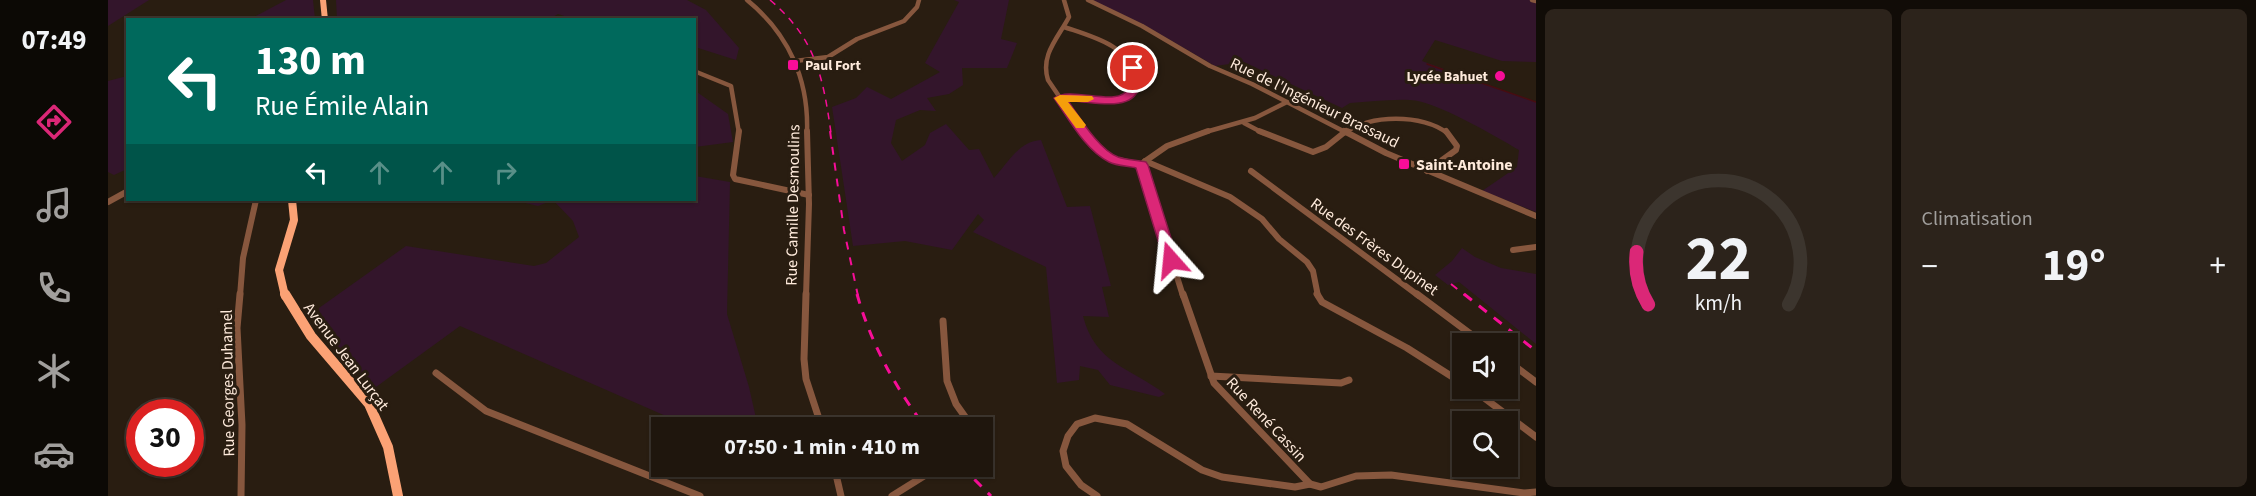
<!DOCTYPE html>
<html lang="fr">
<meta charset="utf-8">
<style>
body{margin:0;font-family:"Source Sans 3",sans-serif;background:#2c231b;color:#f1f3f6;height:100vh;display:flex;flex-direction:column;font-size:22px;white-space:nowrap}
*{box-sizing:border-box;margin:0}
p{font-size:20px;color:#a19f9d}
.icon{flex:none;width:33px;height:33px;fill:none;stroke:currentColor;stroke-width:2;stroke-linecap:round;stroke-linejoin:round}
.map{position:relative;flex:1;overflow:hidden}
.drawer{display:flex;flex-direction:column;gap:9px;padding:9px;background:#110c07;width:720px}
.drawer>*{flex:none}
.banner{position:absolute;left:18px;top:18px;width:570px;height:183px;border-radius:0px;box-shadow:0 2px 4px #0004,0 0 0 2px #3c352e;background:#00695c;color:#fff;overflow:hidden}
.buttons{position:absolute;left:1344px;top:333px;display:grid;gap:12px}
.buttons a{display:grid;place-items:center;width:66px;height:66px;border-radius:0px;background:#1f160d;box-shadow:0 2px 4px #0004,0 0 0 2px #3c352e;font-size:30px}
.speed{position:absolute;left:18px;top:399px;display:flex;gap:12px;font-size:30px;font-weight:700;text-align:center}
.speed>*{display:grid;place-content:center;width:78px;height:78px;border-radius:50%;background:#1f160d;box-shadow:0 2px 4px #0004,0 0 0 2px #3c352e;line-height:1}
.speed .limit{border:9px solid #d22;background:#fff;color:#111}
.pin{position:absolute;display:grid;place-items:center;width:51px;height:51px;color:#fff;margin:-26px;border:3px solid #fff;border-radius:50%;box-shadow:0 2px 6px #0007}
.me{position:absolute;width:66px;margin:-33px;rotate:342deg;stroke-linejoin:round;filter:drop-shadow(0 0 4px #0008)}
.turn{display:flex;align-items:center;gap:21px;height:126px;padding:0 30px;font-size:27px}
.turn .icon{width:78px;height:78px;stroke-width:2.5}
.turn b{display:block;font-size:42px;line-height:51px}
.lanes{display:flex;align-items:center;height:57px;padding:0 30px;background:#0003;justify-content:center;gap:30px;direction:ltr}
.lanes .off{opacity:.35}
.big{font-size:45px;font-weight:700;line-height:1.1}
.drawer .tile{flex:1;display:flex;flex-direction:column;justify-content:center;gap:9px;min-width:0;padding:0 21px;border-radius:9px;background:#2c231b}
.drawer .dial{align-items:center;gap:0}
.dial svg{height:156px;overflow:visible;fill:none;stroke:#3c352e;stroke-width:7;stroke-linecap:round;text-anchor:middle}
.dial text{fill:#f1f3f6;stroke:none}
.heat{display:flex;justify-content:space-between;align-items:center;font-size:33px;direction:ltr}
.drawer .tiles{flex:1;display:grid;gap:9px;grid-template-columns:repeat(2,1fr)}
.trip{position:absolute;left:543px;top:417px;width:342px;height:60px;border-radius:0px;background:#1f160d;box-shadow:0 2px 4px #0004,0 0 0 2px #3c352e;font-weight:700;line-height:60px;text-align:center}
main{display:flex;flex:1;min-height:0}
.menu{display:flex;flex-direction:column;width:108px;justify-content:space-around;align-items:center;background:#0c0905;color:#a19f9d}
.menu .icon{width:42px;height:42px}
.menu .current{color:#db2777}
.menu b{font-size:27px;color:#f1f3f6}
.map>svg:first-child{display:block}
.green{fill:#33152b}
.lines{fill:none;stroke-linecap:round;stroke-linejoin:round}
.stream{stroke:#470d10;stroke-width:1.5}
.street-far2{stroke:#87573e;stroke-width:4.5}
.street-far1{stroke:#87573e;stroke-width:6}
.street{stroke:#87573e;stroke-width:7}
.secondary-far2{stroke:#fba275;stroke-width:6}
.secondary-far1{stroke:#fba275;stroke-width:8}
.secondary{stroke:#fba275;stroke-width:10}
.rail-far2{stroke:#f70d98;stroke-width:1.5;stroke-dasharray:7 6;stroke-linecap:butt}
.rail-far1{stroke:#f70d98;stroke-width:2;stroke-dasharray:8 8;stroke-linecap:butt}
.rail{stroke:#f70d98;stroke-width:3;stroke-dasharray:10 9;stroke-linecap:butt}
.route{fill:#db2777;stroke:#8e194d;stroke-width:1.5}
.slow{fill:#f59e0b}
.poi-dot{fill:#f70d98;stroke:#291d11;stroke-width:2}
.labels{text-anchor:middle;stroke-width:6;stroke-linejoin:round;paint-order:stroke}
.far-poi-label{font-size:14px;font-weight:bold;fill:#feeadb;stroke:#291d11;text-anchor:start}
.street-label{font-size:16px;fill:#feeadb;stroke:#291d11}
.poi-label{font-size:16px;font-weight:bold;fill:#feeadb;stroke:#291d11;text-anchor:start}
</style>
<main>
<nav class="menu">
<b>07:49</b>
<svg class="icon current" aria-label="directions" viewBox="0 0 24 24"><path d="M12 3l9 9-9 9-9-9zM9 14v-3h6M13 9l2 2-2 2"/></svg>
<svg class="icon" aria-label="music" viewBox="0 0 24 24"><path d="M9 18V5l10-2v13"/><circle cx="6" cy="18" r="3"/><circle cx="16" cy="16" r="3"/></svg>
<svg class="icon" aria-label="phone" viewBox="0 0 24 24"><path d="M5 4h4l2 5-3 2q2 4 5 5l2-3 5 2v4C11 20 4 13 5 4z"/></svg>
<svg class="icon" aria-label="climate" viewBox="0 0 24 24"><path d="M12 3v18M4 7l16 10M4 17L20 7"/></svg>
<svg class="icon" aria-label="car" viewBox="0 0 24 24"><path d="M5 17H2v-5l4-1 3-4h7l3 4 3 1v5h-3M9 17h6M6 11h13"/><circle cx="7" cy="17" r="2"/><circle cx="17" cy="17" r="2"/></svg>
</nav>
<div class="map">
<svg width="1428" height="496" viewBox="0 0 1428 496">
<rect width="100%" height="100%" fill="#291d11"/>
<!-- green -->
<g class="green">
<polygon points="0,0 41,0 0,26"/>
<polygon points="178,0 205,0 207,19 142,19"/>
<polygon points="228,0 579,0 598,10 631,48 628,60 587,47 586,20 468,20 450,14 440,20 229,19"/>
<path d="M846,0H901L893,39L909,43L899,68H854L855,85L841,94L819,98L828,111L812,110L788,120L783,143L794,161L817,145L822,133L838,124L861,150L871,149L886,178C900,163 911,141 933,140L959,207L982,206L1003,286L994,287L1001,317L975,316C987,364 1023,368 1057,394L1051,397L1002,385L990,370L972,366L971,380L949,383L938,267L865,232L876,220L870,214L844,250L797,241L745,246L724,107L748,98L759,87L783,99L832,72L817,63L851,2Z"/>
<path d="M983,0H1428V62L1394,61L1327,40L1314,61L1428,102V212L1374,191L1409,167L1411,150C1387,136 1328,101 1302,100C1282,99 1261,102 1242,103L1234,108L1136,62L1107,66L1036,25Z"/>
<polygon points="19,76 19,169 6,175 0,172 0,81"/>
<polygon points="586,90 620,114 625,142 587,147"/>
<polygon points="587,176 622,182 619,314 641,387 650,427 583,427 352,326 268,387 244,366 214,332 211,308 298,246 426,266 438,263 471,237 465,221 445,200 430,206 405,200 586,200"/>
<polygon points="1354,248 1367,257 1393,268 1428,274 1428,344 1351,282 1340,285 1327,275 1344,261"/>
</g>
<g class="lines">
<!-- stream -->
<polyline class="stream" points="1319,64 1428,102"/>
<!-- street-far2 -->
<g class="street-far2">
<path d="M639,0C681,34 701,80 699,133"/>
<path d="M956,0L961,17C950,38 932,55 940,80L976,133"/>
<polyline points="980,0 1034,26 1102,66 1144,84 1239,133"/>
<polyline points="1424,0 1428,1"/>
<polyline points="687,61 720,57 749,39 796,21 809,7 811,0"/>
<polyline points="586,71 623,86 631,133"/>
<path d="M952,98C967,99 999,104 1012,99C1023,95 1026,90 1026,78C1024,46 982,36 956,27"/>
<polyline points="1136,123 1155,133"/>
<polyline points="1094,133 1147,118 1179,102"/>
<path d="M1237,133C1260,114 1316,114 1339,133"/>
</g>
<!-- street-far1 -->
<g class="street-far1">
<polyline points="631,131 625,175 627,179 701,195"/>
<polyline points="975,131 1001,158 1034,165"/>
<polyline points="1151,131 1205,152 1218,147 1238,131"/>
<polyline points="1236,131 1278,153 1428,216"/>
<polyline points="1037,161 1122,197 1154,219 1171,239 1199,262 1205,271 1210,296"/>
<polyline points="1036,162 1059,146 1100,131"/>
<polyline points="1034,165 1075,296"/>
<polyline points="1143,171 1311,296"/>
<polyline points="1319,171 1348,150 1349,146 1338,131"/>
<polyline points="0,202 20,191"/>
<polyline points="1405,250 1428,247"/>
<polyline points="132,296 135,258 148,200"/>
<polyline points="698,296 701,204 699,131"/>
</g>
<!-- street -->
<g class="street">
<polyline points="132,294 129,328 134,425 133,496"/>
<polyline points="698,294 696,359 698,379 714,428"/>
<polyline points="1075,294 1106,383 1202,484"/>
<polyline points="1209,294 1214,302 1299,348 1354,383"/>
<polyline points="1309,294 1376,344"/>
<polyline points="835,321 839,381 848,404 865,428"/>
<polyline points="1400,361 1428,382"/>
<polyline points="328,373 378,411 592,496"/>
<polyline points="1103,376 1233,383 1241,380"/>
<polyline points="1363,388 1428,437"/>
<polyline points="726,466 733,496"/>
<polyline points="784,496 832,466"/>
<polyline points="989,496 973,485 958,466 955,451 960,436 969,424 987,418 1019,424 1094,470 1114,477 1187,487 1202,484 1213,487 1248,476 1283,475 1416,493 1428,492"/>
</g>
<!-- secondary-far2 -->
<polyline class="secondary-far2" points="215,0 217,20"/>
<!-- secondary-far1 -->
<polyline class="secondary-far1" points="177,296 171,270 186,220 184,200"/>
<!-- secondary -->
<polyline class="secondary" points="177,294 203,336 261,404 280,447 290,496"/>
<!-- rail-far2 -->
<path class="rail-far2" d="M662,0C708,39 715,77 723,133"/>
<!-- rail-far1 -->
<g class="rail-far1">
<polyline points="722,131 736,230 750,296"/>
<polyline points="1343,284 1358,296"/>
</g>
<!-- rail -->
<g class="rail">
<path d="M749,294C763,344 787,387 818,428"/>
<polyline points="1356,294 1428,351"/>
<polyline points="853,466 883,496"/>
</g>
</g>
<!-- route -->
<path class="route" d="M1025,65L1030,68C1030,73 1033,82 1031,88C1023,114 979,100 960,101C972,118 991,150 1010,157C1019,160 1029,160 1038,162L1040,165L1070,260L1063,265L1056,260L1028,168C1020,166 1009,166 1001,162C977,150 961,119 946,98C963,85 1012,109 1020,88C1022,83 1020,74 1019,68Z"/>
<!-- slow -->
<polygon class="slow" points="952,95 984,96 986,99 980,102 960,102 978,125 976,128 968,128 946,98"/>
<!-- markers -->
<g class="poi-dot">
<rect x="679" y="59" width="12" height="12" rx="3"/>
<circle cx="1392" cy="76" r="6"/>
<rect x="1290" y="158" width="12" height="12" rx="3"/>
</g>
<g class="labels">
<!-- far-poi labels -->
<g class="far-poi-label">
<text x="697" y="70">Paul Fort</text>
<text x="1380" y="81" text-anchor="end">Lycée Bahuet</text>
</g>
<!-- street labels -->
<g class="street-label">
<text transform="translate(1207 102) rotate(26)" y="6">Rue de l'Ingénieur Brassaud</text>
<text transform="translate(684 205) rotate(-89)" y="6">Rue Camille Desmoulins</text>
<text transform="translate(1267 246) rotate(36)" y="6">Rue des Frères Dupinet</text>
<text transform="translate(239 356) rotate(53)" y="6">Avenue Jean Lurçat</text>
<text transform="translate(119 383) rotate(-91)" y="6">Rue Georges Duhamel</text>
<text transform="translate(1159 419) rotate(47)" y="6">Rue René Cassin</text>
</g>
<!-- poi labels -->
<g class="poi-label">
<text x="1308" y="170">Saint-Antoine</text>
</g>
</g>
</svg>
<div class="buttons">
<a><svg class="icon" aria-label="sound" viewBox="0 0 24 24"><path d="M4 9h4l5-4v14l-5-4H4zM17 9q2 3 0 6"/></svg></a>
<a><svg class="icon" aria-label="search" viewBox="0 0 24 24"><circle cx="10" cy="10" r="6"/><path d="M15 15l6 6"/></svg></a>
</div>
<div class="speed"><div class="limit">30</div></div>
<div class="pin" style="left:1025px;top:68px;background:#d93025"><svg class="icon" aria-label="arrive" viewBox="0 0 24 24"><path d="M6 21V4h12l-3 4 3 4H6"/></svg></div>
<svg class="me" style="left:1063px;top:260px" viewBox="-20 -20 40 40"><path d="M0-17L14 15 0 8-14 15z" fill="#db2777" stroke="#fff" stroke-width="4"/></svg>
<div class="trip">07:50 · 1 min · 410 m</div>
<div class="banner">
<div class="turn"><svg class="icon" aria-label="left" viewBox="0 0 24 24"><path d="M17 20v-9H6M10 6l-5 5 5 5"/></svg><div><b>130 m</b>Rue Émile Alain</div></div>
<div class="lanes"><svg class="icon" aria-label="left" viewBox="0 0 24 24"><path d="M17 20v-9H6M10 6l-5 5 5 5"/></svg><svg class="icon off" aria-label="ahead" viewBox="0 0 24 24"><path d="M12 20V5M6 11l6-6 6 6"/></svg><svg class="icon off" aria-label="ahead" viewBox="0 0 24 24"><path d="M12 20V5M6 11l6-6 6 6"/></svg><svg class="icon off" aria-label="right" viewBox="0 0 24 24"><path d="M7 20v-9h11M14 6l5 5-5 5"/></svg></div>
</div>
</div>
<section class="drawer">
<div class="tiles">
<div class="tile dial"><svg viewBox="0 0 100 80">
<path d="M14 69A42 42 0 1 1 86 69"/>
<path d="M14 69A42 42 0 0 1 8 42" stroke="#db2777"/>
<text x="50" y="56" font-size="32" font-weight="700">22</text>
<text x="50" y="72" font-size="11">km/h</text>
</svg></div>
<div class="tile"><p>Climatisation</p>
<div class="heat"><a>−</a><b class="big">19°</b><a>+</a></div>
</div>
</div>
</section>
</main>
